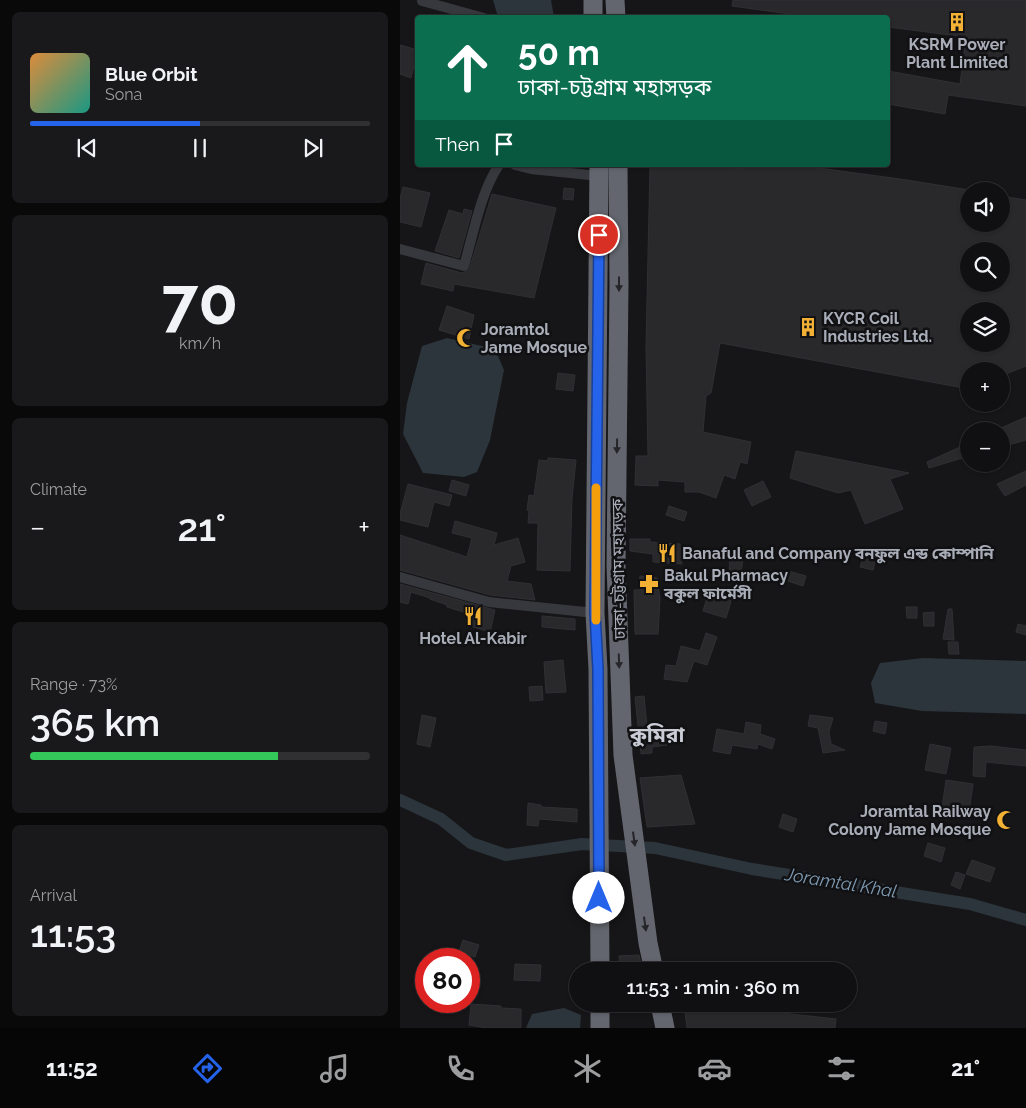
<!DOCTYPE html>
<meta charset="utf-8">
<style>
body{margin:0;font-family:Raleway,"Noto Sans Bengali",sans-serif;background:#19191b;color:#f1f3f6;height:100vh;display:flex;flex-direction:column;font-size:19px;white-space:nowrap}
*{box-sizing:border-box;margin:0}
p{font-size:16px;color:#9c9d9f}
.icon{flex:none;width:28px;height:28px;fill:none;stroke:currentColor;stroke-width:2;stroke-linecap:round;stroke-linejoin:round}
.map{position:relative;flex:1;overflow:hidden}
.details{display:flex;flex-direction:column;gap:12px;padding:12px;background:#09090a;width:400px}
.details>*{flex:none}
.banner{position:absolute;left:15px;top:15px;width:475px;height:152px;border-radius:5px;box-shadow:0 1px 4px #0004,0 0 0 1px #303032;background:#0b6e4f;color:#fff;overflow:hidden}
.fabs{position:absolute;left:560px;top:182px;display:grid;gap:10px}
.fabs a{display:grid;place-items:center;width:50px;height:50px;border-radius:50%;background:#101012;box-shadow:0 1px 4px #0004,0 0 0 1px #303032;font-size:25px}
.speed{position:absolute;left:15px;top:948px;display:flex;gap:10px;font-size:25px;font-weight:700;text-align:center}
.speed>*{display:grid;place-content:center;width:65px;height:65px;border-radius:50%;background:#101012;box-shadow:0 1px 4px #0004,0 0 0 1px #303032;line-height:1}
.speed .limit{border:8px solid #d22;background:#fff;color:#111}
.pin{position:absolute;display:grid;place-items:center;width:42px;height:42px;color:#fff;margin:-21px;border:2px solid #fff;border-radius:50%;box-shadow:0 1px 5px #0007}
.me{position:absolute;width:55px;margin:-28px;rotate:0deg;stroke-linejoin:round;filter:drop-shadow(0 0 4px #0008)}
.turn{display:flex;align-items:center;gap:18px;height:105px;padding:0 20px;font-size:22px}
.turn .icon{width:65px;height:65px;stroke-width:2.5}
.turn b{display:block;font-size:35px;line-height:42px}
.then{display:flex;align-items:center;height:48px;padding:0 20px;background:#0003;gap:10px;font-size:19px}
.big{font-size:38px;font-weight:600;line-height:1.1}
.details .tile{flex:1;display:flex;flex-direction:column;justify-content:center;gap:8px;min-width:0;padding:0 18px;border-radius:8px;background:#19191b}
.details .dial{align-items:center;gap:0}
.dial b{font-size:65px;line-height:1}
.song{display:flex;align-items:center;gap:15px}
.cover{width:60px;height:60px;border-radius:8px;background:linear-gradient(135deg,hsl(30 70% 55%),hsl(170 70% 35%))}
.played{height:5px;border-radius:2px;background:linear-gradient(90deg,#2563eb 50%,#303032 50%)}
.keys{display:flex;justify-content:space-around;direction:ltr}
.heat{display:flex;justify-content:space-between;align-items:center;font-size:28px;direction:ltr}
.charge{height:8px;border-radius:4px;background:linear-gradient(90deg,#34c759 73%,#303032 0)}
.trip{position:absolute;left:169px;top:962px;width:288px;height:50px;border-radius:25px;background:#101012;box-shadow:0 1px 4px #0004,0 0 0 1px #303032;font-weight:600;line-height:50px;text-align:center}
.dock{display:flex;height:80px;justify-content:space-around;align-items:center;background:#060607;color:#9c9d9f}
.dock .icon{width:35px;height:35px}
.dock .on{color:#2563eb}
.dock b{font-size:22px;color:#f1f3f6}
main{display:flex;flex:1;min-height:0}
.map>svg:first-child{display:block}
.water{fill:#2c353c}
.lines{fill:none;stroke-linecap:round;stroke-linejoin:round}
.canal{stroke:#2c353c;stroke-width:12}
.building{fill:#29292c;stroke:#303034;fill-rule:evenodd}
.street{stroke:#37383d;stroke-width:10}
.highway{stroke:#63666e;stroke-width:19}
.oneway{fill:#26262a}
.route-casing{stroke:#184099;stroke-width:12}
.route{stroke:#2563eb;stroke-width:9}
.slow{stroke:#f59e0b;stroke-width:9}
.labels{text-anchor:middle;stroke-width:5;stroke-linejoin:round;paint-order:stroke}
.poi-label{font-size:16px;font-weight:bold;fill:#a8adb8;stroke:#111113;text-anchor:start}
.street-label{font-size:16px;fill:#a8adb8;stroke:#111113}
.water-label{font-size:18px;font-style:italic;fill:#7f9bb3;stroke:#111113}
.district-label{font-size:21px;font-weight:bold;fill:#c9ccd4;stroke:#111113}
</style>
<main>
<section class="details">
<div class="tile">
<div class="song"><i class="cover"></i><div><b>Blue Orbit</b><p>Sona</p></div></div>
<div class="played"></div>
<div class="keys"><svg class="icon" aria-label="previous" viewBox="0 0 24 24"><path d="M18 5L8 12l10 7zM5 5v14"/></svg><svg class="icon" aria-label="pause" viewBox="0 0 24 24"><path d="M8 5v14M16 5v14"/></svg><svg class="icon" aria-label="next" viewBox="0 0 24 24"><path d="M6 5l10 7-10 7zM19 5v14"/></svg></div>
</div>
<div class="tile dial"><b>70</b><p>km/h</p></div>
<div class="tile"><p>Climate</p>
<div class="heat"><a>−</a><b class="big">21°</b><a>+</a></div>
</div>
<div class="tile"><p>Range · 73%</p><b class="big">365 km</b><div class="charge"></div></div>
<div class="tile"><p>Arrival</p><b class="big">11:53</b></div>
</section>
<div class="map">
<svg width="626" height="1028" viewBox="0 0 626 1028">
<rect width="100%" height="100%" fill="#161618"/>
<!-- water -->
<g class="water">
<polygon points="93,0 151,0 154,17 98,17"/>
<polygon points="47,338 95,349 104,370 90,440 77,472 64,477 23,473 3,434 7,403 22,346"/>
<polygon points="523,658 626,661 626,714 522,711 475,703 471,683 480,663"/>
<polygon points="164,1008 181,1015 180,1028 126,1028 132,1014"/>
</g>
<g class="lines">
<!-- canal -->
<polyline class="canal" points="0,800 41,819 71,843 106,855 182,844 255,848 352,869 570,904 626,920"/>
</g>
<!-- building -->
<g class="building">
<polygon points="333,0 626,0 626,106 548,95 545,114 488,104 488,71 560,84 566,37 488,27 488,18 418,18 332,6"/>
<polygon points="0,45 18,50 11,78 0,74"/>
<path d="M250,165L342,168V165H397L500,179L569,190V224H601V196L626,200V366L601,376V371H569V389L320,343L311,393L306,396L303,432L351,442L347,464L340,462L335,479L324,475L316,498L299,492H285V482L258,480V486L235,485L236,456H248L246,346ZM569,251H601V284H569ZM569,311H601V344H569Z"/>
<polygon points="3,187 30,193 21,227 0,222 0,199"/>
<polygon points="164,188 174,189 173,200 163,199"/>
<polygon points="92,194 156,208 134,298 54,284 53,291 21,284 26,263 62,273 69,270"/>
<polygon points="64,209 72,211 59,258 35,251 49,210 63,214"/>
<polygon points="47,306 74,315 69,339 39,330"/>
<polygon points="158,373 175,375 173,391 156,389"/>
<polygon points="626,417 626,440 601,447 601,428"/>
<polygon points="569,443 569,456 529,468 527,462"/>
<polygon points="396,451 509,473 490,479 503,509 465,524 451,490 438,493 390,478"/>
<polygon points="148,458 176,460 172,498 170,571 137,570 138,523 128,523 129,511 127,510 129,495 134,496 139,460 148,461"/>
<polygon points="626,471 626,485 605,496 597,484"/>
<polygon points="52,480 69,485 66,496 49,491"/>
<polygon points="363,481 371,497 352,506 344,490"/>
<polygon points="8,484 52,495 49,506 34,502 28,527 0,520 0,514"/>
<polygon points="269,506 287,512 284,521 266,515"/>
<polygon points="55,521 97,533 94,545 118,538 125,562 111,566 107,581 131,584 135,600 90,595 0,570 0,535 67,557 72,538 52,533"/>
<polygon points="230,539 250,539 250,542 280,544 282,564 253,562 253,554 230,551"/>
<polygon points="330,553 343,555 341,576 329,575"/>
<polygon points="464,555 476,558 473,570 460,567"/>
<polygon points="388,571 406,576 403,586 385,580"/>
<polygon points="240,576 257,578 260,599 258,634 235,634 234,590 239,590"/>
<polygon points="0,584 95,610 90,632 67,625 70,614 47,607 47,605 30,599 30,598 11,592 8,604 0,602"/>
<polygon points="310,588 333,595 326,618 303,611"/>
<polygon points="506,607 517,607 517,618 507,618"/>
<polygon points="548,609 552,609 554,640 543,639"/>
<polygon points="534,612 534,626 524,626 523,613"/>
<polygon points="142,616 175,619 175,630 142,627"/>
<polygon points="618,624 626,626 626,635 616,632"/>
<polygon points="306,633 317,637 307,665 294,661 287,682 264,679 266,665 276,666 281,646 300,651"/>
<polygon points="548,642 558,642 559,654 549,654"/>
<polygon points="163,660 166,692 146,693 144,662"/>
<polygon points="142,686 143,700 130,701 129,687"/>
<polygon points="244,696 247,727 264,725 267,745 252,747 252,753 241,754 235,697"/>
<polygon points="22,715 36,718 30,747 17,744"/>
<polygon points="410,715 433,718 429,732 431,744 445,750 423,753 418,728 408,726"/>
<polygon points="475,721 487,723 485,734 473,731"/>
<polygon points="346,722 361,725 360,734 375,739 372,749 358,744 357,749 332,745 330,754 313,751 317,729 344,734"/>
<polygon points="530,744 551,748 546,774 525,770"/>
<polygon points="591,746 626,750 626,766 586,762 585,777 573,776 574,747"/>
<polygon points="281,775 295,824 247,827 240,778"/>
<polygon points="546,780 573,784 569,812 542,808"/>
<polygon points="128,803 141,805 141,807 177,809 177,822 139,819 138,826 127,825"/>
<polygon points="383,814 397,819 393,832 379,827"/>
<polygon points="528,843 545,848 541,862 524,856"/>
<polygon points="572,860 595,868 590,882 566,874"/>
<polygon points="556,872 565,875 560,889 551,885"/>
<polygon points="63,940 79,945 75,957 59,952"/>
<polygon points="239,955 241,964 233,965 234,971 220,971 219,956"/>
<polygon points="115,964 141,965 140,981 114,980"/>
<polygon points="71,1004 101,1006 101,1008 121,1009 121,1028 86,1028 69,1025"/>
<polygon points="284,1004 303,1004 436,1019 435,1028 287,1028"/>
</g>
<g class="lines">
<!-- street -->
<g class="street">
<polyline points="22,1 84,18"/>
<polyline points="115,165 131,169 199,176"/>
<path d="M0,249L64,266C73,235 81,191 99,165"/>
<polyline points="0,577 89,602 195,613"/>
</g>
<!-- highway -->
<g class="highway">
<polyline points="193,0 193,18"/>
<polyline points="215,0 216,18"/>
<polyline points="199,165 195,613 198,669 200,971"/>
<polyline points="218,165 219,285 216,566 223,755 248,943 254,971"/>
<polyline points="200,1004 200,1028"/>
<polyline points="260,1004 265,1028"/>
</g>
</g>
<!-- one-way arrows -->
<defs><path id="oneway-solid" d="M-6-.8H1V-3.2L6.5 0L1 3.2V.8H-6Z" transform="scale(1.25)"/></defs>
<g class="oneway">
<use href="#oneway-solid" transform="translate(219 284) rotate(90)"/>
<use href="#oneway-solid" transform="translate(217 446) rotate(91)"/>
<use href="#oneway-solid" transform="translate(219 661) rotate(88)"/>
<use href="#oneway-solid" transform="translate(234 839) rotate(82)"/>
<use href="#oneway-solid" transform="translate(245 924) rotate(82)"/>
</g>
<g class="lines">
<!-- route casing -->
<g class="route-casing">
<polyline id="route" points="199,235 195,613 198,669 199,898"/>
</g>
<!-- route -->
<use href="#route" class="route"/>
<!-- slow -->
<polyline class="slow" points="196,620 196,488"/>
</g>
<!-- icons -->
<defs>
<g id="building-bare" transform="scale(1.5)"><path d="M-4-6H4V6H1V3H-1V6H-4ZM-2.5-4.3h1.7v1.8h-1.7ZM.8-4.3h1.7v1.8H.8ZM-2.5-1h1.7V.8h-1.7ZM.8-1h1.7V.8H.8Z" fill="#f2b134" stroke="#111113" stroke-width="2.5" paint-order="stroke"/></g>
<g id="mosque-bare" transform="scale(1.5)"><path d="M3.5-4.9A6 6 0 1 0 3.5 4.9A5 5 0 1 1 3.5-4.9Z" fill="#f2b134" stroke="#111113" stroke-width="2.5" paint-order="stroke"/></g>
<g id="restaurant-bare" transform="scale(1.5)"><path d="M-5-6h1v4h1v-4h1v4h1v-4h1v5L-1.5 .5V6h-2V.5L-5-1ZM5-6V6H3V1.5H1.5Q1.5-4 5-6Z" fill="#f2b134" stroke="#111113" stroke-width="2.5" paint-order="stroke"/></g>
<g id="pharmacy-bare" transform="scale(1.5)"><path d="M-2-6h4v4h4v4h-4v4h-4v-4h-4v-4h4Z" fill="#f2b134" stroke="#111113" stroke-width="2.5" paint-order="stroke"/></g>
</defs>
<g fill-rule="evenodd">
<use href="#building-bare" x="557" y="22"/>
<use href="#building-bare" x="408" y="327"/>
<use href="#mosque-bare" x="66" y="338"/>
<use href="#restaurant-bare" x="267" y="553"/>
<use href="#pharmacy-bare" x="249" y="584"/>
<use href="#restaurant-bare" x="73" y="616"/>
<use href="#mosque-bare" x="606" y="820"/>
</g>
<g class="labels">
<!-- poi labels -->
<g class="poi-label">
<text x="557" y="50" text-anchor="middle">KSRM Power<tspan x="557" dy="18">Plant Limited</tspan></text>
<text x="423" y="324">KYCR Coil<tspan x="423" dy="18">Industries Ltd.</tspan></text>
<text x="81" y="335">Joramtol<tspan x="81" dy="18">Jame Mosque</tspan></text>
<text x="282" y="559">Banaful and Company বনফুল এন্ড কোম্পানি</text>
<text x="264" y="581">Bakul Pharmacy<tspan x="264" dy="18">বকুল ফার্মেসী</tspan></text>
<text x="73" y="644" text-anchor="middle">Hotel Al-Kabir</text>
<text x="591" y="817" text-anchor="end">Joramtal Railway<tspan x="591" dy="18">Colony Jame Mosque</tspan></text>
</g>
<!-- street labels -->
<g class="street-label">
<text transform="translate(218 569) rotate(-91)" y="6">ঢাকা-চট্টগ্রাম মহাসড়ক</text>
</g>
<!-- water labels -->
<g class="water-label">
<text transform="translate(441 883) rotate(9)" y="6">Joramtal Khal</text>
</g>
<!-- district labels -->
<g class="district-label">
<text x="257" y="742">কুমিরা</text>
</g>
</g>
</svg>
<div class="fabs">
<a><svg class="icon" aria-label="sound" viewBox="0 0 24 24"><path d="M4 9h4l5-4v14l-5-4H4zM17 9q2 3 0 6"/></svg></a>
<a><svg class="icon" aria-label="search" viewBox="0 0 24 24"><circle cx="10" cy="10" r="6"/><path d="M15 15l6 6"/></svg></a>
<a><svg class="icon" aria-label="layers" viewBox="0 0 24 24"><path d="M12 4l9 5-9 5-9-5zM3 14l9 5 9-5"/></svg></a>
<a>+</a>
<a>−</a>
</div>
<div class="speed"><div class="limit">80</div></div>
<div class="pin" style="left:199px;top:235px;background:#d93025"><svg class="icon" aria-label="arrive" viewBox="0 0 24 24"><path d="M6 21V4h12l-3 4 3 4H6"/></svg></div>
<svg class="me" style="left:199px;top:898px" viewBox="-20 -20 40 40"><circle r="19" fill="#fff"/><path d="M0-13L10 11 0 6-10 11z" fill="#2563eb"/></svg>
<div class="trip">11:53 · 1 min · 360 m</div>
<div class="banner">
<div class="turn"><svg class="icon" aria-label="ahead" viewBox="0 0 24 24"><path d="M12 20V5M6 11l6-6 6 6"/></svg><div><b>50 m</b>ঢাকা-চট্টগ্রাম মহাসড়ক</div></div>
<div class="then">Then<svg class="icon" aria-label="arrive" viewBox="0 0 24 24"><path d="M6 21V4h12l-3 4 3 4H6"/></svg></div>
</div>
</div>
</main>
<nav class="dock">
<b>11:52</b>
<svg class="icon on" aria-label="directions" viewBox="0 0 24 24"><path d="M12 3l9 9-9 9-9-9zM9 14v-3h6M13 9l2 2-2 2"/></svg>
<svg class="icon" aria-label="music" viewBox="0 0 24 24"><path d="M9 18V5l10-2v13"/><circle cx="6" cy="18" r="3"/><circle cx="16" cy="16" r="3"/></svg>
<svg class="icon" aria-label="phone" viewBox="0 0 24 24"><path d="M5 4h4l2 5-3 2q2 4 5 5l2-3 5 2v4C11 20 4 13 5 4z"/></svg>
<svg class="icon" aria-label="climate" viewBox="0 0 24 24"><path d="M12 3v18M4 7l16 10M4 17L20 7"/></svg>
<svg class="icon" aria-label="car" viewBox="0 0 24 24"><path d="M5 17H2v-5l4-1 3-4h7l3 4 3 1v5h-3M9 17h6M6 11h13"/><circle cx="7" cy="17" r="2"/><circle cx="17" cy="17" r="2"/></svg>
<svg class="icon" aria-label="filters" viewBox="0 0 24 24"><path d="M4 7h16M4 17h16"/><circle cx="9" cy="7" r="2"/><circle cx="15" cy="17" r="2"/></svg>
<b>21°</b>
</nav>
